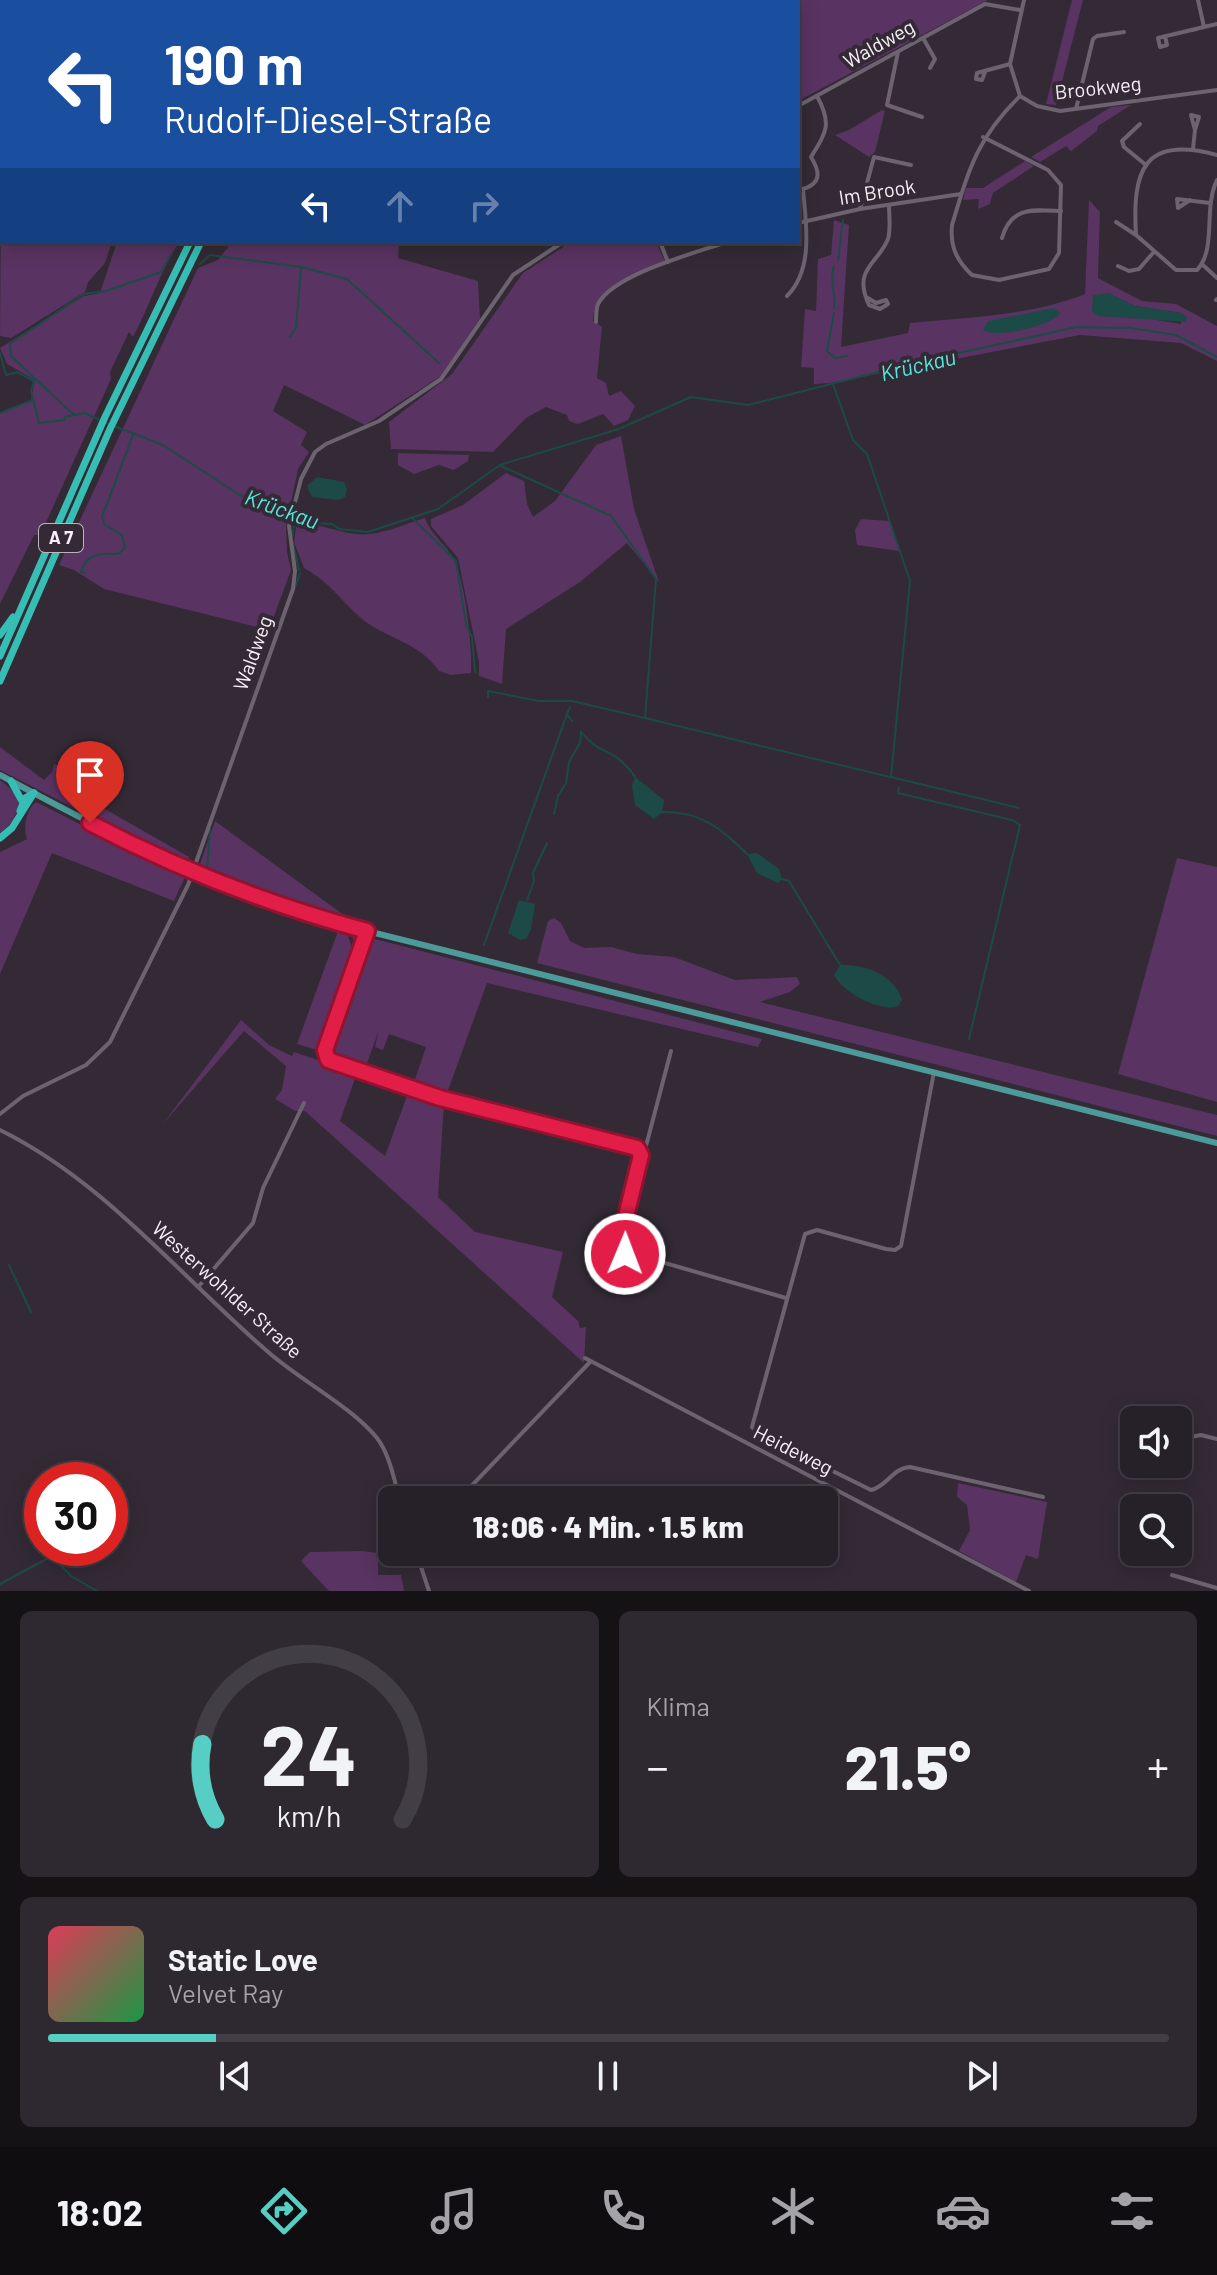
<!DOCTYPE html>
<html lang="de">
<meta charset="utf-8">
<style>
body{margin:0;font-family:Barlow,sans-serif;background:#2e2830;color:#f1f3f6;height:100vh;display:flex;flex-direction:column;font-size:30px;white-space:nowrap}
*{box-sizing:border-box;margin:0}
p{font-size:26px;color:#a4a3a8}
.icon{flex:none;width:44px;height:44px;fill:none;stroke:currentColor;stroke-width:2;stroke-linecap:round;stroke-linejoin:round}
.map{position:relative;height:1591px;overflow:hidden}
.details{display:flex;flex-direction:column;gap:20px;padding:20px;background:#151216;flex:1}
.details>*{flex:none}
.guide{position:absolute;left:0px;top:0px;width:800px;height:244px;box-shadow:0 4px 20px #0003,0 0 0 2px #423e45;background:#1a4fa0;color:#fff;overflow:hidden}
.controls{position:absolute;left:1120px;top:1406px;display:grid;gap:16px}
.controls a{display:grid;place-items:center;width:72px;height:72px;border-radius:12px;background:#262028;box-shadow:0 4px 20px #0003,0 0 0 2px #423e45;font-size:40px}
.speed{position:absolute;left:24px;top:1462px;display:flex;gap:16px;font-size:40px;font-weight:700;text-align:center}
.speed>*{display:grid;place-content:center;width:104px;height:104px;border-radius:50%;background:#262028;box-shadow:0 4px 20px #0003,0 0 0 2px #423e45;line-height:1}
.speed .limit{border:12px solid #d22;background:#fff;color:#111}
.pin{position:absolute;display:grid;place-items:center;width:68px;height:68px;color:#fff;margin:-82px -34px;border-radius:50% 50% 50% 0;rotate:-45deg;box-shadow:0 0 8px #0007}
.pin .icon{rotate:45deg}
.me{position:absolute;width:88px;margin:-44px;rotate:1deg;stroke-linejoin:round;filter:drop-shadow(0 0 6px #0008)}
.turn{display:flex;align-items:center;gap:28px;height:168px;padding:0 32px;font-size:36px}
.turn .icon{width:104px;height:104px;stroke-width:2.5}
.turn b{display:block;font-size:56px;line-height:68px}
.lanes{display:flex;align-items:center;height:76px;padding:0 32px;background:#0003;justify-content:center;gap:40px;direction:ltr}
.lanes .off{opacity:.35}
.big{font-size:60px;font-weight:800;line-height:1.1}
.details .tile{flex:1;display:flex;flex-direction:column;justify-content:center;gap:12px;min-width:0;padding:0 28px;border-radius:12px;background:#2e2830}
.details .dial{align-items:center;gap:0}
.dial svg{height:208px;overflow:visible;fill:none;stroke:#423e45;stroke-width:7;stroke-linecap:round;text-anchor:middle}
.dial text{fill:#f1f3f6;stroke:none}
.song{display:flex;align-items:center;gap:24px}
.cover{width:96px;height:96px;border-radius:12px;background:linear-gradient(135deg,hsl(350 70% 55%),hsl(140 70% 35%))}
.played{height:8px;border-radius:4px;background:linear-gradient(90deg,#56cec4 15%,#423e45 15%)}
.keys{display:flex;justify-content:space-around;direction:ltr}
.heat{display:flex;justify-content:space-between;align-items:center;font-size:44px;direction:ltr}
.details .tiles{flex:1;display:grid;gap:20px;grid-template-columns:1fr 1fr}
.tile:last-child{grid-column:span 2}
.trip{position:absolute;left:378px;top:1486px;width:460px;height:80px;border-radius:12px;background:#262028;box-shadow:0 4px 20px #0003,0 0 0 2px #423e45;font-weight:800;line-height:80px;text-align:center}
.tab-bar{display:flex;height:128px;justify-content:space-around;align-items:center;background:#0f0d10;color:#a4a3a8}
.tab-bar .icon{width:56px;height:56px}
.tab-bar .on{color:#56cec4}
.tab-bar b{font-size:36px;color:#f1f3f6}
.map>svg:first-child{display:block}
.green{fill:#593361;fill-rule:evenodd}
.water{fill:#1c4b47}
.lines{fill:none;stroke-linecap:round;stroke-linejoin:round}
.stream{stroke:#1c4b47;stroke-width:2}
.minor{stroke:#6d6370;stroke-width:4}
.major{stroke:#4c9a99;stroke-width:6}
.highway{stroke:#36beb5;stroke-width:7}
.route-casing{stroke:#92132f;stroke-width:20}
.route{stroke:#e11d48;stroke-width:14}
.labels{text-anchor:middle;stroke-width:8;stroke-linejoin:round;paint-order:stroke}
.shield{fill:#332a35;stroke:#bcb5bd;stroke-width:2}
.shield-label{font-size:18px;font-weight:bold;fill:#f6f0f7}
.street-label{font-size:20px;fill:#f6f0f7;stroke:#332a35}
.water-label{font-size:22px;font-style:italic;fill:#54e9dd;stroke:#332a35}
</style>
<div class="map">
<svg width="1217" height="1591" viewBox="0 0 1217 1591">
<rect width="100%" height="100%" fill="#332a35"/>
<!-- green -->
<g class="green">
<polygon points="497,0 988,0 798,101 798,2"/>
<polygon points="1072,0 1083,0 1056,105 1046,104"/>
<polygon points="2,80 2,242 112,242 105,263 88,282 85,292 11,338 0,336"/>
<polygon points="1131,105 1098,126 1097,131 1071,151 1066,146 1040,162 1031,157 1111,107"/>
<polygon points="882,110 885,111 875,152 869,157 835,135 849,130"/>
<polygon points="1025,161 1034,166 993,193 990,204 978,209 979,199 963,200 966,188 983,188"/>
<path d="M1089,200L1100,212L1098,278L1142,301L1176,304L1217,326V361L1181,343L1080,335L830,383L814,384V368L801,367L805,309L816,311L818,259L831,255L834,220L849,225L841,347L908,333L910,323C968,317 1030,316 1085,294ZM1108,293L1135,306L1181,313V324L1133,316L1121,317Z"/>
<path d="M117,242H179C160,272 150,305 133,337L129,332L110,372L111,379L43,529L39,535H34L0,604V413L31,400L35,380L7,364L0,348L84,296L100,293Z"/>
<polygon points="232,242 399,242 398,258 478,281 480,319 441,376 365,425 284,385 273,411 307,432 301,445 309,452 298,469 286,526 287,552 291,570 269,630 104,589 74,570 59,565 198,268 218,260"/>
<path d="M571,242H656L665,261C637,273 594,285 593,321L602,327L597,378L606,383L609,396L621,391L635,406L628,420L614,426L603,414L578,424L569,421L567,415L546,407L526,418L493,452L391,449L389,422L452,374L523,273Z"/>
<polygon points="621,436 634,509 659,582 627,543 580,582 506,629 502,684 479,676 479,662 458,558 431,526 431,519 463,505 506,473 524,481 527,504 533,517 555,501 596,445"/>
<polygon points="398,453 469,455 468,461 454,470 439,465 414,474 398,465"/>
<path d="M425,518C431,535 446,544 454,560C465,581 473,649 471,673L451,675L439,671C417,640 387,640 361,618C338,598 332,584 304,568L294,542L297,520C319,524 350,537 370,534C388,532 408,523 425,518Z"/>
<polygon points="861,519 890,521 899,551 857,545 855,530"/>
<polygon points="0,747 44,780 52,772 54,764 60,766 56,781 189,857 187,866 0,770"/>
<path d="M0,780L18,795C21,809 12,825 0,833Z"/>
<path d="M36,802L185,877L174,901L52,853L0,974V852L27,839C23,828 26,809 36,802Z"/>
<polygon points="215,821 348,918 199,867"/>
<polygon points="1177,858 1217,867 1217,1102 1118,1074"/>
<polygon points="554,918 561,923 570,941 584,948 611,947 637,954 674,957 735,980 797,977 800,984 790,992 760,1002 1217,1115 1217,1136 537,963 548,921"/>
<polygon points="338,931 348,936 352,948 323,1044 317,1050 297,1044"/>
<polygon points="369,939 375,939 762,1039 758,1047 487,983 446,1096 413,1085 426,1047 389,1034 383,1050 375,1047 379,1030 366,1066 334,1055 331,1047"/>
<polygon points="241,1020 269,1045 292,1056 294,1052 357,1073 340,1121 385,1156 408,1093 444,1104 438,1197 475,1232 563,1252 552,1297 578,1321 580,1328 586,1327 584,1363 305,1111 295,1111 275,1099 282,1090 286,1066 244,1031 162,1125"/>
<polygon points="958,1483 1047,1502 1038,1559 1026,1555 1016,1582 959,1551 970,1530 967,1505 957,1497"/>
<polygon points="362,1551 378,1553 378,1575 401,1575 404,1591 329,1591 301,1561 310,1552"/>
</g>
<!-- water -->
<g class="water">
<polygon points="1108,293 1135,306 1181,313 1187,317 1186,322 1098,316 1092,311 1093,295"/>
<path d="M1054,308L1060,313C1052,326 995,339 983,330L988,321Z"/>
<polygon points="317,477 344,482 347,490 345,497 338,500 312,497 307,486"/>
<polygon points="635,777 664,800 662,812 654,819 635,805 632,786"/>
<polygon points="757,853 779,869 782,879 778,883 757,873 747,854"/>
<polygon points="519,900 535,904 531,929 527,938 520,940 508,933"/>
<path d="M840,965C864,964 894,974 902,1000L898,1006C881,1013 842,992 834,975Z"/>
</g>
<g class="lines">
<!-- stream -->
<g class="stream">
<polyline points="838,260 843,220"/>
<polyline points="200,264 210,255 301,267 347,279 439,363"/>
<path d="M834,266C829,279 836,294 834,308"/>
<polyline points="834,313 827,351 835,358 847,356"/>
<polyline points="290,337 296,328 301,268"/>
<polyline points="0,353 6,375 17,372 34,381 31,391 39,423 64,420 65,417 85,413 100,420"/>
<polyline points="833,384 853,440 867,454 910,581 891,777 1019,808"/>
<polyline points="0,413 33,400"/>
<polyline points="74,415 11,356 10,344 84,294 106,291 161,272 172,253"/>
<polyline points="106,423 163,445 238,494 288,515 315,523 332,524 339,529 368,532 438,509 500,465 619,429"/>
<polyline points="621,428 691,397 748,405 922,361 1077,327 1130,328 1176,335 1217,357"/>
<polyline points="412,518 456,561 466,624 472,637 475,672"/>
<polyline points="292,537 295,520"/>
<polyline points="293,543 299,570"/>
<path d="M85,573L81,572C87,553 101,553 118,554L125,548L122,535L105,525L102,517L133,435"/>
<polyline points="295,588 300,573"/>
<polyline points="488,697 488,691 539,701 572,701 645,718 656,579 611,516 501,466"/>
<polyline points="570,707 567,714 572,721"/>
<polyline points="645,718 890,777"/>
<path d="M582,733C600,756 615,747 635,777"/>
<polyline points="899,788 898,793 1012,820 1020,825 969,1039"/>
<path d="M662,812C700,811 721,828 747,854"/>
<polyline points="554,814 558,796 566,783 569,762 580,743 581,732"/>
<polyline points="210,829 207,870 301,905"/>
<polyline points="782,879 789,881 840,965"/>
<polyline points="527,900 534,881 533,873 547,843"/>
<polyline points="484,945 567,714"/>
<polyline points="9,1265 31,1312"/>
<polyline points="0,1584 52,1556 71,1576 97,1591"/>
</g>
<!-- minor -->
<g class="minor">
<polyline points="34,0 41,2"/>
<polyline points="1024,0 1010,64 1020,96 1037,106 1060,111 1217,90"/>
<polyline points="1198,0 1204,27 1217,24"/>
<polyline points="249,2 250,0"/>
<polyline points="416,2 429,0"/>
<path d="M1165,36L1167,45L1160,47L1158,38C1173,34 1189,31 1204,27"/>
<polyline points="923,38 935,59 930,68"/>
<polyline points="898,52 887,105 922,117"/>
<polyline points="985,72 982,80 976,79 977,73 1010,64"/>
<polyline points="798,106 985,4 1020,10"/>
<polyline points="1076,109 1093,39 1097,36 1124,32"/>
<polyline points="1140,124 1122,141 1124,147 1146,165"/>
<path d="M983,137L1048,170L1061,185L1059,253L1049,269L999,280L972,275C956,260 950,246 952,225C969,169 977,138 1020,96"/>
<polyline points="1193,149 1195,130 1191,115 1199,117 1195,130"/>
<path d="M1217,155C1144,135 1132,170 1136,235L1176,270H1197C1217,249 1203,208 1217,180"/>
<polyline points="1190,200 1178,208 1177,199 1210,203"/>
<polyline points="860,209 874,157 911,165"/>
<polyline points="1116,222 1136,235"/>
<polyline points="798,223 860,209 961,194"/>
<path d="M1002,238C1011,206 1034,210 1061,211"/>
<polyline points="660,242 668,262"/>
<polyline points="1203,265 1217,278"/>
<polyline points="1118,266 1129,271 1139,269 1153,253"/>
<path d="M787,296C814,269 806,224 803,189C823,183 819,170 811,157C827,131 832,124 817,96"/>
<path d="M866,297L876,303L886,300L888,304L880,309L869,305C852,269 878,264 888,239C891,229 889,216 889,205"/>
<polyline points="1216,300 1217,299"/>
<path d="M596,322C596,316 596,309 598,304C614,274 695,253 727,242"/>
<polyline points="345,926 354,934 359,947"/>
<polyline points="367,931 325,1050 328,1060 440,1098 637,1148 641,1155 620,1250 786,1298"/>
<path d="M934,1072L901,1246L895,1250L886,1249L817,1230L805,1234L752,1427L760,1435L871,1490C886,1487 893,1468 910,1467L1043,1497"/>
<polyline points="0,1114 23,1096 86,1065 110,1042 188,885 293,589 295,571 289,526 301,479 315,452 326,444 379,421 441,379 513,275 563,242"/>
<path d="M0,1130C104,1181 180,1276 267,1351C298,1379 351,1406 377,1438C390,1455 394,1480 400,1500"/>
<polyline points="640,1150 646,1146 671,1051"/>
<polyline points="199,1286 253,1223 263,1188 304,1103"/>
<polyline points="585,1358 1029,1591"/>
<polyline points="1190,1437 1201,1435 1217,1439"/>
<polyline points="458,1500 590,1362"/>
<polyline points="416,1552 429,1591"/>
<polyline points="1172,1575 1217,1588"/>
</g>
<!-- major -->
<path class="major" d="M0,775C122,841 232,896 367,931L1217,1143"/>
<!-- highway -->
<g class="highway">
<polyline points="323,2 325,0"/>
<polyline points="335,2 336,0"/>
<polyline points="0,635 13,617"/>
<polyline points="0,656 105,417 190,242"/>
<polyline points="0,681 110,429 201,242"/>
<polyline points="11,781 22,801"/>
<polyline points="20,811 25,798 34,793"/>
<polyline points="0,838 12,828 34,793"/>
</g>
</g>
<g class="lines">
<!-- route casing -->
<g class="route-casing">
<path id="route" d="M90,823C180,870 270,905 367,931L325,1050L328,1060L440,1098L637,1148L641,1155L619,1245L625,1254"/>
</g>
<!-- route -->
<use href="#route" class="route"/>
</g>
<g class="labels">
<!-- shield labels -->
<rect class="shield" x="39" y="524" width="44" height="28" rx="6"/>
<g class="shield-label">
<text x="61" y="544">A 7</text>
</g>
<!-- street labels -->
<g class="street-label">
<text transform="translate(879 44) rotate(-29)" y="7">Waldweg</text>
<text transform="translate(1098 88) rotate(-6)" y="7">Brookweg</text>
<text transform="translate(877 192) rotate(-9)" y="7">Im Brook</text>
<text transform="translate(253 653) rotate(-70)" y="7">Waldweg</text>
<text transform="translate(227 1290) rotate(42)" y="7">Westerwohlder Straße</text>
<text transform="translate(793 1450) rotate(27)" y="7">Heideweg</text>
</g>
<!-- water labels -->
<g class="water-label">
<text transform="translate(918 365) rotate(-13)" y="8">Krückau</text>
<text transform="translate(282 509) rotate(20)" y="8">Krückau</text>
</g>
</g>
</svg>
<div class="controls">
<a><svg class="icon" aria-label="sound" viewBox="0 0 24 24"><path d="M4 9h4l5-4v14l-5-4H4zM17 9q2 3 0 6"/></svg></a>
<a><svg class="icon" aria-label="search" viewBox="0 0 24 24"><circle cx="10" cy="10" r="6"/><path d="M15 15l6 6"/></svg></a>
</div>
<div class="speed"><div class="limit">30</div></div>
<div class="pin" style="left:90px;top:823px;background:#d93025"><svg class="icon" aria-label="arrive" viewBox="0 0 24 24"><path d="M6 21V4h12l-3 4 3 4H6"/></svg></div>
<svg class="me" style="left:625px;top:1254px" viewBox="-20 -20 40 40"><circle r="17" fill="#e11d48" stroke="#fff" stroke-width="3"/><path d="M0-11L8 9 0 5-8 9z" fill="#fff"/></svg>
<div class="trip">18:06 · 4 Min. · 1.5 km</div>
<div class="guide">
<div class="turn"><svg class="icon" aria-label="left" viewBox="0 0 24 24"><path d="M17 20v-9H6M10 6l-5 5 5 5"/></svg><div><b>190 m</b>Rudolf-Diesel-Straße</div></div>
<div class="lanes"><svg class="icon" aria-label="left" viewBox="0 0 24 24"><path d="M17 20v-9H6M10 6l-5 5 5 5"/></svg><svg class="icon off" aria-label="ahead" viewBox="0 0 24 24"><path d="M12 20V5M6 11l6-6 6 6"/></svg><svg class="icon off" aria-label="right" viewBox="0 0 24 24"><path d="M7 20v-9h11M14 6l5 5-5 5"/></svg></div>
</div>
</div>
<section class="details">
<div class="tiles">
<div class="tile dial"><svg viewBox="0 0 100 80">
<path d="M14 69A42 42 0 1 1 86 69"/>
<path d="M14 69A42 42 0 0 1 9 40" stroke="#56cec4"/>
<text x="50" y="56" font-size="32" font-weight="700">24</text>
<text x="50" y="72" font-size="11">km/h</text>
</svg></div>
<div class="tile"><p>Klima</p>
<div class="heat"><a>−</a><b class="big">21.5°</b><a>+</a></div>
</div>
<div class="tile">
<div class="song"><i class="cover"></i><div><b>Static Love</b><p>Velvet Ray</p></div></div>
<div class="played"></div>
<div class="keys"><svg class="icon" aria-label="previous" viewBox="0 0 24 24"><path d="M18 5L8 12l10 7zM5 5v14"/></svg><svg class="icon" aria-label="pause" viewBox="0 0 24 24"><path d="M8 5v14M16 5v14"/></svg><svg class="icon" aria-label="next" viewBox="0 0 24 24"><path d="M6 5l10 7-10 7zM19 5v14"/></svg></div>
</div>
</div>
</section>
<nav class="tab-bar">
<b>18:02</b>
<svg class="icon on" aria-label="directions" viewBox="0 0 24 24"><path d="M12 3l9 9-9 9-9-9zM9 14v-3h6M13 9l2 2-2 2"/></svg>
<svg class="icon" aria-label="music" viewBox="0 0 24 24"><path d="M9 18V5l10-2v13"/><circle cx="6" cy="18" r="3"/><circle cx="16" cy="16" r="3"/></svg>
<svg class="icon" aria-label="phone" viewBox="0 0 24 24"><path d="M5 4h4l2 5-3 2q2 4 5 5l2-3 5 2v4C11 20 4 13 5 4z"/></svg>
<svg class="icon" aria-label="climate" viewBox="0 0 24 24"><path d="M12 3v18M4 7l16 10M4 17L20 7"/></svg>
<svg class="icon" aria-label="car" viewBox="0 0 24 24"><path d="M5 17H2v-5l4-1 3-4h7l3 4 3 1v5h-3M9 17h6M6 11h13"/><circle cx="7" cy="17" r="2"/><circle cx="17" cy="17" r="2"/></svg>
<svg class="icon" aria-label="filters" viewBox="0 0 24 24"><path d="M4 7h16M4 17h16"/><circle cx="9" cy="7" r="2"/><circle cx="15" cy="17" r="2"/></svg>
</nav>
